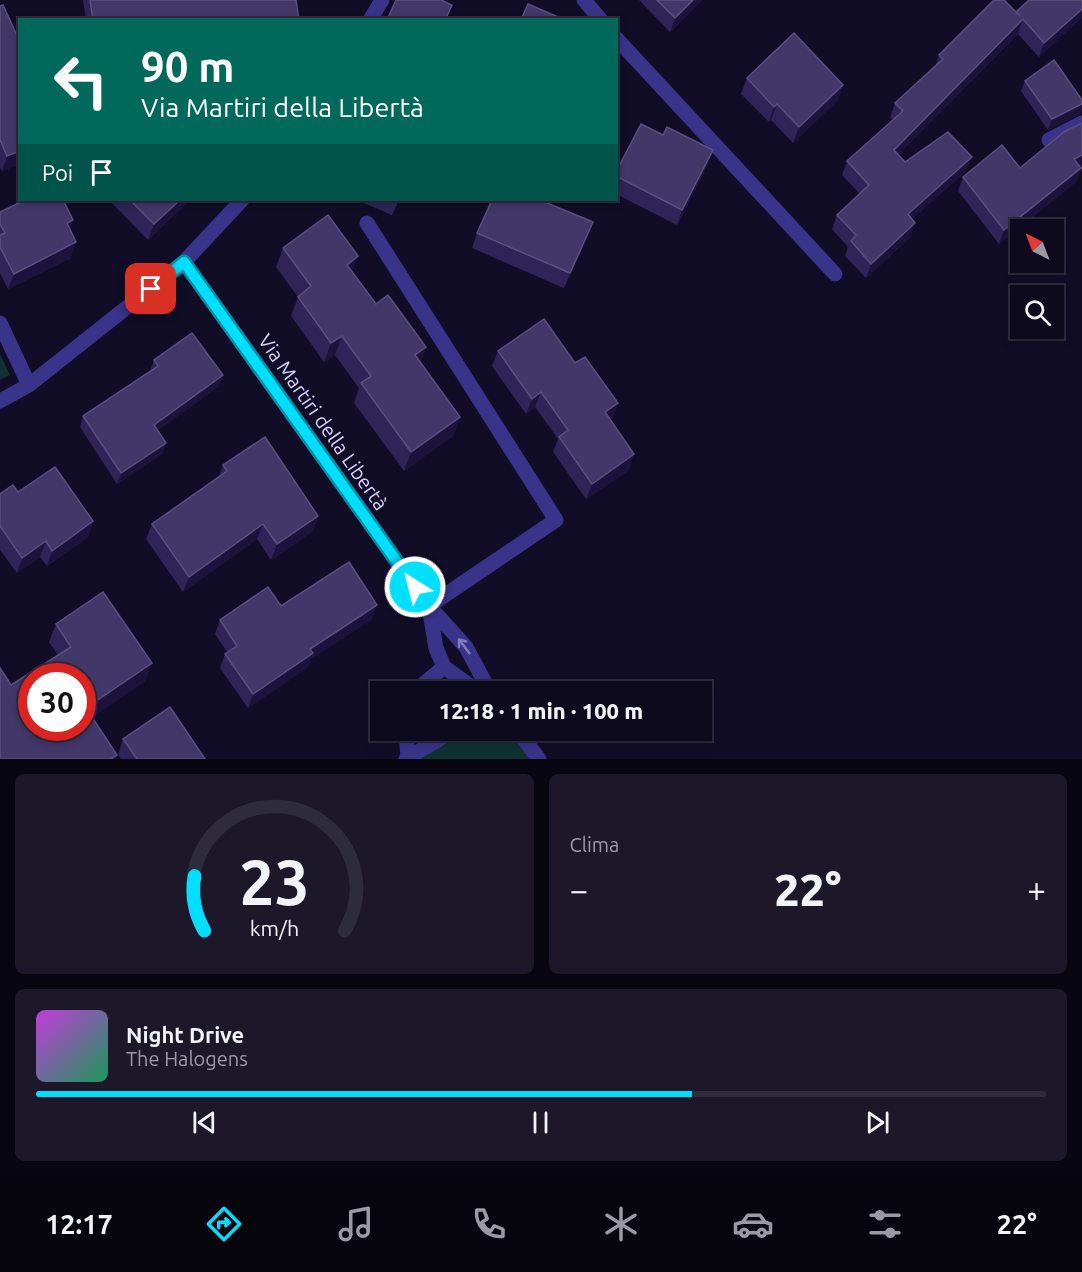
<!DOCTYPE html>
<html lang="it">
<meta charset="utf-8">
<style>
body{margin:0;font-family:Ubuntu,sans-serif;background:#1c182a;color:#f1f3f6;height:100vh;display:flex;flex-direction:column;font-size:22px;white-space:nowrap}
*{box-sizing:border-box;margin:0}
p{font-size:20px;color:#9b9aa4}
.icon{flex:none;width:33px;height:33px;fill:none;stroke:currentColor;stroke-width:2;stroke-linecap:round;stroke-linejoin:round}
.map{position:relative;height:759px;overflow:hidden}
.panel{display:flex;flex-direction:column;gap:15px;padding:15px;background:#080610;flex:1}
.panel>*{flex:none}
.banner{position:absolute;left:18px;top:18px;width:600px;height:183px;border-radius:0px;box-shadow:0 3px 9px #0003,0 0 0 2px #2e2b3b;background:#00695c;color:#fff;overflow:hidden}
.needle{width:39px;rotate:318deg}
.buttons{position:absolute;left:1010px;top:219px;display:grid;gap:12px}
.buttons a{display:grid;place-items:center;width:54px;height:54px;border-radius:0px;background:#0e0a1d;box-shadow:0 3px 9px #0003,0 0 0 2px #2e2b3b;font-size:30px}
.speed{position:absolute;left:18px;top:663px;display:flex;gap:12px;font-size:30px;font-weight:700;text-align:center}
.speed>*{display:grid;place-content:center;width:78px;height:78px;border-radius:50%;background:#0e0a1d;box-shadow:0 3px 9px #0003,0 0 0 2px #2e2b3b;line-height:1}
.speed .limit{border:9px solid #d22;background:#fff;color:#111}
.pin{position:absolute;display:grid;place-items:center;width:51px;height:51px;color:#fff;margin:-26px;border-radius:12px;box-shadow:0 3px 9px #0006}
.me{position:absolute;width:66px;margin:-33px;rotate:324deg;stroke-linejoin:round;filter:drop-shadow(0 0 4px #0008)}
.turn{display:flex;align-items:center;gap:21px;height:126px;padding:0 24px;font-size:27px}
.turn .icon{width:78px;height:78px;stroke-width:2.5}
.turn b{display:block;font-size:42px;line-height:51px}
.then{display:flex;align-items:center;height:57px;padding:0 24px;background:#0003;gap:12px;font-size:22px}
.big{font-size:45px;font-weight:800;line-height:1.1}
.panel .card{flex:1;display:flex;flex-direction:column;justify-content:center;gap:9px;min-width:0;padding:0 21px;border-radius:9px;background:#1c182a}
.panel .dial{align-items:center;gap:0}
.dial svg{height:156px;overflow:visible;fill:none;stroke:#2e2b3b;stroke-width:7;stroke-linecap:round;text-anchor:middle}
.dial text{fill:#f1f3f6;stroke:none}
.song{display:flex;align-items:center;gap:18px}
.cover{width:72px;height:72px;border-radius:9px;background:linear-gradient(135deg,hsl(290 70% 55%),hsl(150 70% 35%))}
.played{height:6px;border-radius:3px;background:linear-gradient(90deg,#00dffe 65%,#2e2b3b 65%)}
.keys{display:flex;justify-content:space-around;direction:ltr}
.heat{display:flex;justify-content:space-between;align-items:center;font-size:33px;direction:ltr}
.panel .tiles{flex:1;display:grid;gap:15px;grid-template-columns:1fr 1fr}
.card:last-child{grid-column:span 2}
.trip{position:absolute;left:370px;top:681px;width:342px;height:60px;border-radius:0px;background:#0e0a1d;box-shadow:0 3px 9px #0003,0 0 0 2px #2e2b3b;font-weight:800;line-height:60px;text-align:center}
.menu{display:flex;height:96px;justify-content:space-around;align-items:center;background:#06040c;color:#9b9aa4}
.menu .icon{width:42px;height:42px}
.menu .current{color:#00dffe}
.menu b{font-size:27px;color:#f1f3f6}
.map>svg:first-child{display:block}
.green{fill:#0f3231}
.lines{fill:none;stroke-linecap:round;stroke-linejoin:round}
.service{stroke:#39338a;stroke-width:15}
.minor{stroke:#39338a;stroke-width:15}
.wall{fill:#2f2457}
.shaded-wall{fill:#1c133c}
.building{fill:#413769;stroke:#594f80;stroke-width:1.5;fill-rule:evenodd}
.oneway{stroke:#817bbf}
.route-casing{stroke:#0091a5;stroke-width:15}
.route{stroke:#00dffe;stroke-width:10}
.labels{text-anchor:middle;stroke-width:6;stroke-linejoin:round;paint-order:stroke}
.street-label{font-size:20px;fill:#d9d3ff;stroke:#120d27}
</style>
<div class="map">
<svg width="1082" height="759" viewBox="0 0 1082 759">
<rect width="100%" height="100%" fill="#120d27"/>
<!-- green -->
<g class="green">
<polygon points="0,354 10,375 0,380"/>
<polygon points="454,730 517,731 539,759 406,759"/>
</g>
<g class="lines">
<!-- service -->
<polyline class="service" points="1049,140 1082,123"/>
<!-- minor -->
<g class="minor">
<polyline points="584,0 601,20"/>
<polyline points="370,20 382,0"/>
<polyline points="616,38 835,274"/>
<polyline points="367,223 556,520 429,606"/>
<polyline points="184,262 429,606 466,647 490,692"/>
<polyline points="0,323 29,385"/>
<polyline points="0,401 29,385 184,262 242,200"/>
<polyline points="429,606 436,648 444,667 479,692"/>
<polyline points="414,692 444,667"/>
<polyline points="406,730 408,758"/>
<polyline points="517,730 539,759"/>
<polyline points="406,759 454,730"/>
</g>
</g>
<!-- wall -->
<g class="wall">
<polygon points="83,0 296,0 299,20 86,20"/>
<polygon points="639,0 702,0 670,32"/>
<polygon points="1082,0 1039,57 1018,34 898,155 905,162 972,157 966,171 912,219 915,223 910,237 866,278 845,256 848,247 832,229 837,215 860,194 842,175 847,161 893,120 890,118 895,103 935,67 939,55 1016,12"/>
<polygon points="0,6 20,164 2,171 0,168"/>
<polygon points="747,78 843,85 838,100 793,143 771,120 769,122 741,94"/>
<polygon points="1025,81 1080,114 1048,130 1021,91"/>
<polygon points="663,135 707,166 677,225 616,194 616,172"/>
<polygon points="1081,167 1081,168 1076,182 999,244 958,191 963,177 1020,168 1082,167"/>
<polygon points="109,200 190,200 148,240"/>
<polygon points="357,200 399,200 392,215"/>
<polygon points="0,212 73,220 70,229 71,258 8,289 0,273"/>
<polygon points="593,222 587,238 564,288 472,248 477,233"/>
<polygon points="283,248 352,272 376,304 426,347 420,362 460,417 453,436 404,471 354,403 359,388 335,355 324,362 291,316 298,297 276,267"/>
<polygon points="498,351 575,363 618,403 612,419 610,420 629,470 586,499 553,452 558,439 535,407 526,414 492,366"/>
<polygon points="154,360 219,386 158,430 166,443 162,454 117,484 80,427 83,416 150,371"/>
<polygon points="223,465 318,516 313,531 271,560 257,539 183,592 146,539 152,524 219,476"/>
<polygon points="0,494 93,521 88,537 47,566 40,557 17,573 0,550"/>
<polygon points="281,606 372,619 311,659 308,667 248,708 220,668 225,654 227,652 215,634 220,620"/>
<polygon points="56,624 152,663 145,681 92,717 117,755 115,759 0,759 11,685 58,655 49,642"/>
<polygon points="123,739 205,759 121,759 118,755"/>
</g>
<!-- shaded-wall -->
<g class="shaded-wall">
<polygon points="693,0 702,0 670,32 675,18"/>
<polygon points="1082,9 1082,18 1039,57 1044,43"/>
<polygon points="1023,19 1018,34 889,164 894,150"/>
<polygon points="843,85 838,100 793,143 799,127"/>
<polygon points="777,104 771,120 769,122 774,107"/>
<polygon points="1082,104 1082,109 1080,114 1048,130 1052,119"/>
<polygon points="713,150 707,166 677,225 682,210"/>
<polygon points="20,151 20,164 2,171 7,156"/>
<polygon points="1082,155 1082,167 1069,173 1074,159"/>
<polygon points="972,157 966,171 902,228 908,214"/>
<polygon points="1081,168 1076,182 999,244 1004,230"/>
<polygon points="180,200 190,200 148,240 154,224"/>
<polygon points="73,220 68,235 67,223"/>
<polygon points="593,222 587,238 564,288 570,273"/>
<polygon points="915,223 910,237 866,278 871,264"/>
<polygon points="76,242 71,258 8,289 14,274"/>
<polygon points="358,256 351,275 347,265"/>
<polygon points="342,336 335,355 324,362 331,343"/>
<polygon points="426,347 419,367 415,355"/>
<polygon points="223,375 219,386 150,436 154,425"/>
<polygon points="541,392 535,407 526,414 532,399"/>
<polygon points="618,403 612,419 599,428 605,412"/>
<polygon points="460,417 453,436 404,471 411,452"/>
<polygon points="166,443 162,454 117,484 121,473"/>
<polygon points="634,454 629,470 586,499 592,484"/>
<polygon points="318,516 313,531 271,560 277,544"/>
<polygon points="93,521 88,537 47,566 52,551"/>
<polygon points="263,524 257,539 183,592 189,577"/>
<polygon points="46,541 40,557 17,573 22,558"/>
<polygon points="377,605 372,619 311,659 308,667 248,708 253,694 310,649"/>
<polygon points="152,663 145,681 82,724 86,708"/>
</g>
<!-- building -->
<g class="building">
<polygon points="90,0 296,0 299,20 93,20"/>
<polygon points="396,0 441,0 452,5 445,20 387,20"/>
<polygon points="657,0 693,0 675,18"/>
<polygon points="994,0 1004,0 1020,16 1016,12 1029,0 1082,0 1082,9 1044,43 1023,19 894,150 905,162 948,132 972,157 908,214 915,223 871,264 851,241 856,235 837,215 869,185 847,161 903,111 895,103 943,59 939,55"/>
<polygon points="528,4 565,20 521,20"/>
<polygon points="3,5 20,42 20,151 7,156 0,140 0,6"/>
<polygon points="794,33 843,85 799,127 777,104 774,107 747,78"/>
<polygon points="1054,60 1082,100 1082,104 1052,119 1025,81"/>
<polygon points="1082,123 1082,155 1074,159 1081,168 1004,230 963,177 1002,145 1020,168 1064,132"/>
<polygon points="641,124 663,135 667,127 713,150 682,210 616,176 616,172"/>
<polygon points="25,200 63,200 73,220 67,223 76,242 14,274 0,247 0,235 5,233 0,224 0,212"/>
<polygon points="130,200 180,200 154,224"/>
<polygon points="492,200 540,200 593,222 570,273 477,233"/>
<polygon points="328,215 358,256 347,265 376,304 388,295 426,347 415,355 460,417 411,452 361,383 371,376 342,336 331,343 298,297 311,286 283,248"/>
<polygon points="544,319 575,363 585,357 618,403 605,412 634,454 592,484 559,437 568,430 541,392 532,399 498,351"/>
<polygon points="192,333 223,375 154,425 166,443 121,473 83,416 158,366 154,360"/>
<polygon points="265,437 318,516 277,544 263,524 189,577 152,524 227,471 223,465"/>
<polygon points="55,467 93,521 52,551 46,541 22,558 0,526 0,494 13,485 18,492"/>
<polygon points="349,562 377,605 310,649 313,653 253,694 225,654 237,646 220,620 268,587 281,606"/>
<path d="M103,592L152,663L86,708L117,755L110,759H0V668L11,685L71,647L56,624ZM32,676H82V728H32Z"/>
<polygon points="170,707 205,759 137,759 123,739"/>
</g>
<!-- one-way arrows -->
<defs><path id="oneway-shaft" d="M-6 0H5M1.5-3L5.5 0L1.5 3" fill="none" stroke-width="1.6" stroke-linecap="round" stroke-linejoin="round" transform="scale(1.5)"/></defs>
<use class="oneway" href="#oneway-shaft" transform="translate(464 646) rotate(-127)"/>
<g class="lines">
<!-- route casing -->
<g class="route-casing">
<polyline id="route" points="151,289 184,262 415,587"/>
</g>
<!-- route -->
<use href="#route" class="route"/>
</g>
<g class="labels">
<!-- street labels -->
<g class="street-label">
<text transform="translate(323 422) rotate(55)" y="7">Via Martiri della Libertà</text>
</g>
</g>
</svg>
<div class="buttons">
<a><svg class="needle" viewBox="-14 -14 28 28"><path d="M0-13l5 13h-10z" fill="#e53935"/><path d="M0 13l5-13h-10z" fill="#9b9aa4"/></svg></a>
<a><svg class="icon" aria-label="search" viewBox="0 0 24 24"><circle cx="10" cy="10" r="6"/><path d="M15 15l6 6"/></svg></a>
</div>
<div class="speed"><div class="limit">30</div></div>
<div class="pin" style="left:151px;top:289px;background:#d93025"><svg class="icon" aria-label="arrive" viewBox="0 0 24 24"><path d="M6 21V4h12l-3 4 3 4H6"/></svg></div>
<svg class="me" style="left:415px;top:587px" viewBox="-20 -20 40 40"><circle r="17" fill="#00dffe" stroke="#fff" stroke-width="3"/><path d="M0-11L8 9 0 5-8 9z" fill="#fff"/></svg>
<div class="trip">12:18 · 1 min · 100 m</div>
<div class="banner">
<div class="turn"><svg class="icon" aria-label="left" viewBox="0 0 24 24"><path d="M17 20v-9H6M10 6l-5 5 5 5"/></svg><div><b>90 m</b>Via Martiri della Libertà</div></div>
<div class="then">Poi<svg class="icon" aria-label="arrive" viewBox="0 0 24 24"><path d="M6 21V4h12l-3 4 3 4H6"/></svg></div>
</div>
</div>
<section class="panel">
<div class="tiles">
<div class="card dial"><svg viewBox="0 0 100 80">
<path d="M14 69A42 42 0 1 1 86 69"/>
<path d="M14 69A42 42 0 0 1 9 41" stroke="#00dffe"/>
<text x="50" y="56" font-size="32" font-weight="700">23</text>
<text x="50" y="72" font-size="11">km/h</text>
</svg></div>
<div class="card"><p>Clima</p>
<div class="heat"><a>−</a><b class="big">22°</b><a>+</a></div>
</div>
<div class="card">
<div class="song"><i class="cover"></i><div><b>Night Drive</b><p>The Halogens</p></div></div>
<div class="played"></div>
<div class="keys"><svg class="icon" aria-label="previous" viewBox="0 0 24 24"><path d="M18 5L8 12l10 7zM5 5v14"/></svg><svg class="icon" aria-label="pause" viewBox="0 0 24 24"><path d="M8 5v14M16 5v14"/></svg><svg class="icon" aria-label="next" viewBox="0 0 24 24"><path d="M6 5l10 7-10 7zM19 5v14"/></svg></div>
</div>
</div>
</section>
<nav class="menu">
<b>12:17</b>
<svg class="icon current" aria-label="directions" viewBox="0 0 24 24"><path d="M12 3l9 9-9 9-9-9zM9 14v-3h6M13 9l2 2-2 2"/></svg>
<svg class="icon" aria-label="music" viewBox="0 0 24 24"><path d="M9 18V5l10-2v13"/><circle cx="6" cy="18" r="3"/><circle cx="16" cy="16" r="3"/></svg>
<svg class="icon" aria-label="phone" viewBox="0 0 24 24"><path d="M5 4h4l2 5-3 2q2 4 5 5l2-3 5 2v4C11 20 4 13 5 4z"/></svg>
<svg class="icon" aria-label="climate" viewBox="0 0 24 24"><path d="M12 3v18M4 7l16 10M4 17L20 7"/></svg>
<svg class="icon" aria-label="car" viewBox="0 0 24 24"><path d="M5 17H2v-5l4-1 3-4h7l3 4 3 1v5h-3M9 17h6M6 11h13"/><circle cx="7" cy="17" r="2"/><circle cx="17" cy="17" r="2"/></svg>
<svg class="icon" aria-label="filters" viewBox="0 0 24 24"><path d="M4 7h16M4 17h16"/><circle cx="9" cy="7" r="2"/><circle cx="15" cy="17" r="2"/></svg>
<b>22°</b>
</nav>
